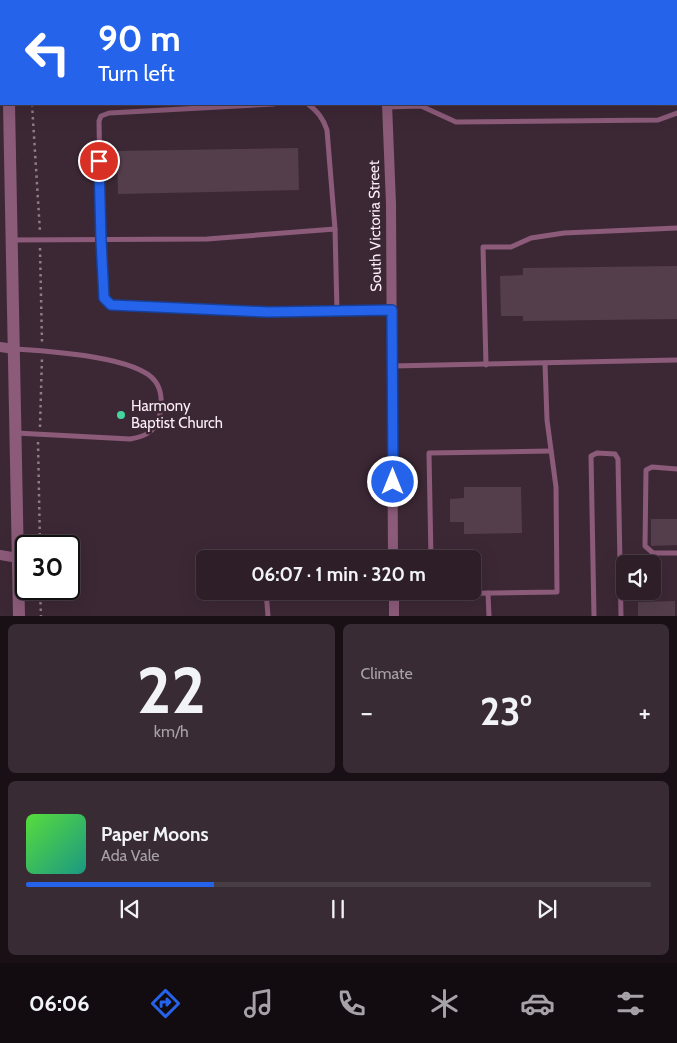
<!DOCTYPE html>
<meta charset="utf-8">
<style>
body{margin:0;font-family:Cabin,sans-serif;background:#392b34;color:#f1f3f6;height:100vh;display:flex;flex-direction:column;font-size:19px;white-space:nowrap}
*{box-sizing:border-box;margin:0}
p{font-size:16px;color:#a7a2a8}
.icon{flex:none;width:28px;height:28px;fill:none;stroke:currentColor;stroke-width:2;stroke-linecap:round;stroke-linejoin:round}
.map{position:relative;height:616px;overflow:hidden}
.drawer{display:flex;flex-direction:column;gap:8px;padding:8px;background:#191016;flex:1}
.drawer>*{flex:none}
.top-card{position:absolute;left:0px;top:0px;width:678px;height:105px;box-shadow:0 5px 20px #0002,0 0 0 1px #483c45;background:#2563eb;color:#fff;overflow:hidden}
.tools{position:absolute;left:616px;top:555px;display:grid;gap:10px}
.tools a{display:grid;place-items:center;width:45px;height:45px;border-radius:8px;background:#2d1e28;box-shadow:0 5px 20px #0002,0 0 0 1px #483c45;font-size:25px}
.speed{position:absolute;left:15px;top:535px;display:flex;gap:10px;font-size:25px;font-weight:700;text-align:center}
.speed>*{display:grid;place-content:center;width:65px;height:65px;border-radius:50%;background:#2d1e28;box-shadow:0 5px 20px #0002,0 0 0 1px #483c45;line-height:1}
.speed .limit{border:2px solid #111;border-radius:8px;background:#fff;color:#111}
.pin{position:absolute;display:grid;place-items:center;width:42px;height:42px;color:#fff;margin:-21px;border:2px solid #fff;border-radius:50%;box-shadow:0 1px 5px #0007}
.me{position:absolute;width:55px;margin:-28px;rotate:0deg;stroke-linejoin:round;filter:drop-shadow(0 0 4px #0008)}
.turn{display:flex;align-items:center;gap:18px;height:105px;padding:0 15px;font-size:22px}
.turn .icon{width:65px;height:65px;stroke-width:2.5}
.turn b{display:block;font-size:35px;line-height:42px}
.big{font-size:38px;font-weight:700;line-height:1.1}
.drawer .card{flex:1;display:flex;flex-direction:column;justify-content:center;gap:8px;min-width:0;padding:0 18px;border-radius:8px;background:#392b34}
.drawer .dial{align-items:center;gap:0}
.dial b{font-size:65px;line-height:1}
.song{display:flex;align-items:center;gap:15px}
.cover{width:60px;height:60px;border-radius:8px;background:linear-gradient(135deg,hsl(110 70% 55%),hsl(170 70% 35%))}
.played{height:5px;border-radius:2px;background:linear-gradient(90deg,#2563eb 30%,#483c45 30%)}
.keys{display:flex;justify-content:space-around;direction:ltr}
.heat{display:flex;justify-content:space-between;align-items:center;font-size:28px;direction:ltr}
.drawer .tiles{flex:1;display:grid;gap:8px;grid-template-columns:1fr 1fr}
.card:last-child{grid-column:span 2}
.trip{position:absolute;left:196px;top:550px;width:285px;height:50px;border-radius:8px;background:#2d1e28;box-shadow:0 5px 20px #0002,0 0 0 1px #483c45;font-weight:700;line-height:50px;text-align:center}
.dock{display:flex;height:80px;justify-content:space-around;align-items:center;background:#120c10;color:#a7a2a8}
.dock .icon{width:35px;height:35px}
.dock .current{color:#2563eb}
.dock b{font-size:22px;color:#f1f3f6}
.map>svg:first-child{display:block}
.building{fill:#543e4c}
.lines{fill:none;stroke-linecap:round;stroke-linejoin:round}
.path{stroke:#8e7d87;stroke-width:2.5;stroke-dasharray:2.5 4;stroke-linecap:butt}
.service{stroke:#8c5b7a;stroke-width:5}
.minor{stroke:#8c5b7a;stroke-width:10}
.tertiary{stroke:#8c5b7a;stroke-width:12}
.route-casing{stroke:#184099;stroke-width:12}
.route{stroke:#2563eb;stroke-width:9}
.poi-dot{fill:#46d49e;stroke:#3c2835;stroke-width:2}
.labels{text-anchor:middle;stroke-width:5;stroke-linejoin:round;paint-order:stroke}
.street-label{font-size:15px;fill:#fdeff7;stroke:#3c2835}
.poi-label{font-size:15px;fill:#fdeff7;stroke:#3c2835;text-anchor:start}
</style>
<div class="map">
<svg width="677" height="616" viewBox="0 0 677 616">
<rect width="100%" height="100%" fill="#3c2835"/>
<!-- building -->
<g class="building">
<polygon points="298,148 299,190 118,194 117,151"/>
<polygon points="677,266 677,319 523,321 523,316 501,316 500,276 523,275 523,268"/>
<polygon points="464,487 521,487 522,533 464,534 464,522 450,522 450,499 464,498"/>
<polygon points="651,519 677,519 677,545 651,546"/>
<polygon points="675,601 675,616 638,616 638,602"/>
</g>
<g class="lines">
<!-- path -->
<g class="path">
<polyline points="29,1 29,0"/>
<polyline points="32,104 40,232"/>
<polyline points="40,248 42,342"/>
<polyline points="40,427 42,357"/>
<polyline points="38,442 40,546"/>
<polyline points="40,589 41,616"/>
</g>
<!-- service -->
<g class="service">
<polyline points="274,104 109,113 101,116 99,121 101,240 104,298 111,305 268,312 337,311"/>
<path d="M308,104C318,112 323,118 327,130L335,229"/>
<polyline points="387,107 421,106 456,122 658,120 677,113"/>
<polyline points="12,240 207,239 335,229 337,311 391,310"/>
<path d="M15,349C45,351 137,356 155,381C162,390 162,403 160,414C155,432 147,436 130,439L16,433"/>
<polyline points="486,365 483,247 511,247 531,238 564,233 677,228"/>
<polyline points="392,366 677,360"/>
<polyline points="677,469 652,467 646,470 645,546 653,553 677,553"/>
<polyline points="431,559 429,453 551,451"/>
<polyline points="266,591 268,616"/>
<polyline points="432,591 432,594 557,592 556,487 547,420 545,363"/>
<polyline points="488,593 489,616"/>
<polyline points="594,616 591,456 597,453 615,454 618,459 621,616"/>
</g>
<!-- minor -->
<g class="minor">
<polyline points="411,1 417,0"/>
<polyline points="0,84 1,83"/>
<polyline points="387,104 391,204 393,559"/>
<polyline points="0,347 14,349"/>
<polyline points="0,555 18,558"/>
<polyline points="394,591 394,616"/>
</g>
<!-- tertiary -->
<g class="tertiary">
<polyline points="8,0 8,1"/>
<polyline points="9,104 19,616"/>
</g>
</g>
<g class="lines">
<!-- route casing -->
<g class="route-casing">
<polyline id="route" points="99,161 101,240 104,298 111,305 268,312 392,310 393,482"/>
</g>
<!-- route -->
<use href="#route" class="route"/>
</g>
<!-- markers -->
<circle class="poi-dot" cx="121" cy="415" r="5"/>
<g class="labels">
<!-- street labels -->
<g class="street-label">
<text transform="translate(375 226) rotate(-91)" y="5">South Victoria Street</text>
</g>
<!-- poi labels -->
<g class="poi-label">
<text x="131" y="411">Harmony<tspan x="131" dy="17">Baptist Church</tspan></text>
</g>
</g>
</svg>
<div class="tools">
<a><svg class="icon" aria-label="sound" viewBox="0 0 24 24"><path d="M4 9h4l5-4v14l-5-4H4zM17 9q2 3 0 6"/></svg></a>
</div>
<div class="speed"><div class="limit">30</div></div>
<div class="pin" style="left:99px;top:161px;background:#d93025"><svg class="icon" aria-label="arrive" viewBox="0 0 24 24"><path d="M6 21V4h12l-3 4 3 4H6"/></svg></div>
<svg class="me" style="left:393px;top:482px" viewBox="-20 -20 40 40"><circle r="17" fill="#2563eb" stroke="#fff" stroke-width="3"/><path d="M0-11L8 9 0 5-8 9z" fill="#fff"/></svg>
<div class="trip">06:07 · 1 min · 320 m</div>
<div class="top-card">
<div class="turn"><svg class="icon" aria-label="left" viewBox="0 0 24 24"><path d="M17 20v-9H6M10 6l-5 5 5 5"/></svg><div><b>90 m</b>Turn left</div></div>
</div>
</div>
<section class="drawer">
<div class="tiles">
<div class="card dial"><b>22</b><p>km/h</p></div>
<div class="card"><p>Climate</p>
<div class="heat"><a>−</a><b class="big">23°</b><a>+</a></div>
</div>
<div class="card">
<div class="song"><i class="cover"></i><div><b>Paper Moons</b><p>Ada Vale</p></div></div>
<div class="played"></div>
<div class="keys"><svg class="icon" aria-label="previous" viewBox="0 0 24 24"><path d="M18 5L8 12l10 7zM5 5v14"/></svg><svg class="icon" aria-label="pause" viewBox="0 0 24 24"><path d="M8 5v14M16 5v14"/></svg><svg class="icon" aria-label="next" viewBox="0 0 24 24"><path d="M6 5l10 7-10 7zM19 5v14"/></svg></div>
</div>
</div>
</section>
<nav class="dock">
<b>06:06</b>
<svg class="icon current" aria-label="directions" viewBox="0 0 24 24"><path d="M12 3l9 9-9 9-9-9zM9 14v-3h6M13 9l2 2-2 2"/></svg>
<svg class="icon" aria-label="music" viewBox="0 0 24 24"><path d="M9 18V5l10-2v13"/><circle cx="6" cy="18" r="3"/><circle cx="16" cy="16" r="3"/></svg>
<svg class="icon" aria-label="phone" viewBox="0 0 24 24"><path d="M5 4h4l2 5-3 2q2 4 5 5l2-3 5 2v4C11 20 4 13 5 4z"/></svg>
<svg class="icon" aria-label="climate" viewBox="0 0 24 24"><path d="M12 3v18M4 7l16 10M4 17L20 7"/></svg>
<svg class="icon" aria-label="car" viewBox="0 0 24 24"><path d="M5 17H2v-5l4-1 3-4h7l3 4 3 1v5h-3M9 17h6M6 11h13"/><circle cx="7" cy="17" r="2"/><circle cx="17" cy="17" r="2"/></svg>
<svg class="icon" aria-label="filters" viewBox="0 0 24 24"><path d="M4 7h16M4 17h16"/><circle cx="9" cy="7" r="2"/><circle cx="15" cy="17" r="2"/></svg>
</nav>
